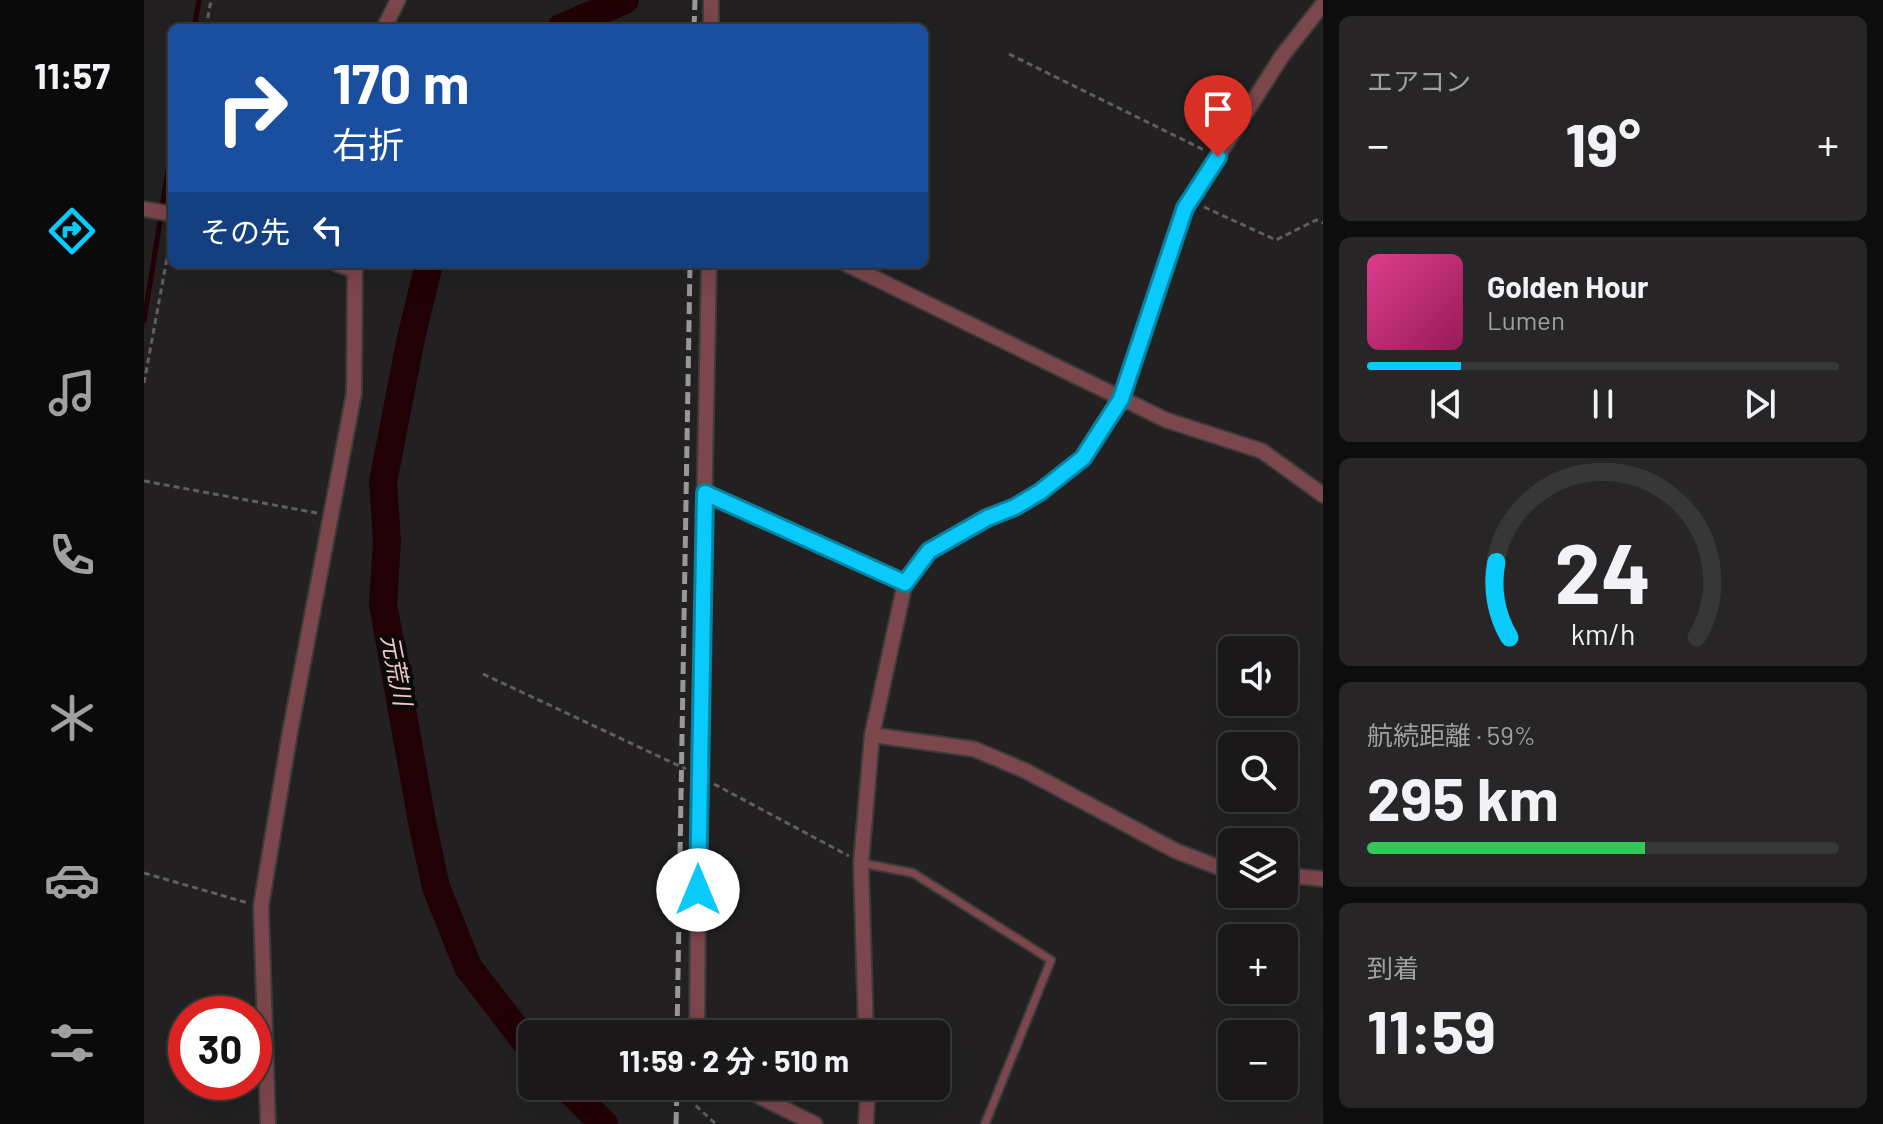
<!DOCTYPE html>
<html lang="ja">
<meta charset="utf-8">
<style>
body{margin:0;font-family:Barlow,"Noto Sans JP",sans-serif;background:#272525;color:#f1f3f6;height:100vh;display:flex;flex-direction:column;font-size:30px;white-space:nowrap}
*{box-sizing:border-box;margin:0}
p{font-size:26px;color:#9fa0a2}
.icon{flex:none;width:44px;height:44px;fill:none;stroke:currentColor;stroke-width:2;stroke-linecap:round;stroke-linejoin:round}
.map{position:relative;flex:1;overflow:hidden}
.side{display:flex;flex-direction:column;gap:16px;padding:16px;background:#0e0d0d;width:560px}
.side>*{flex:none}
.banner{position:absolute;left:24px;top:24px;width:760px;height:244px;border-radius:12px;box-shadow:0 8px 32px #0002,0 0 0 2px #383737;background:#1a4fa0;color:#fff;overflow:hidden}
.fabs{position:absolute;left:1074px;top:636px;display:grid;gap:16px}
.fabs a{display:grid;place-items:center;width:80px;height:80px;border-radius:12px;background:#1a1818;box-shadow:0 8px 32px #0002,0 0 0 2px #383737;font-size:40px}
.speed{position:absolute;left:24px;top:996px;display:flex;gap:16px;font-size:40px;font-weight:700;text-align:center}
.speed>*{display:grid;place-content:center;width:104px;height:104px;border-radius:50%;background:#1a1818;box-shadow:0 8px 32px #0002,0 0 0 2px #383737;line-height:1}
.speed .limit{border:12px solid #d22;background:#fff;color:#111}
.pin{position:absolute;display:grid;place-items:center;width:68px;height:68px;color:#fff;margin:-82px -34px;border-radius:50% 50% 50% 0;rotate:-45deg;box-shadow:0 0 8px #0007}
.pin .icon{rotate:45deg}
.me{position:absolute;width:88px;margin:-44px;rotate:0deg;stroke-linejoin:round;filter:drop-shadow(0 0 6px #0008)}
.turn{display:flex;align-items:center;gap:28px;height:168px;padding:0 32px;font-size:36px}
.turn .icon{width:104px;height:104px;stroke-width:2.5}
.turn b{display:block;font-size:56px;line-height:68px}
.then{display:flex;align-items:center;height:76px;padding:0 32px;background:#0003;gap:16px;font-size:30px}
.big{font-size:60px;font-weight:700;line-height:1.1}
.side .widget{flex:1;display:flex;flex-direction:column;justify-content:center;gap:12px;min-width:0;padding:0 28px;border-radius:12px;background:#272525}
.side .dial{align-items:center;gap:0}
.dial svg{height:208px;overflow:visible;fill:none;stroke:#383737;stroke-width:7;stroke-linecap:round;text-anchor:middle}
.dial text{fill:#f1f3f6;stroke:none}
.song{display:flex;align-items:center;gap:24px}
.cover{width:96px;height:96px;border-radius:12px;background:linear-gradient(135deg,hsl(330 70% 55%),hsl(330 70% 35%))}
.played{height:8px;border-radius:4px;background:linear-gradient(90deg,#09cafa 20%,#383737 20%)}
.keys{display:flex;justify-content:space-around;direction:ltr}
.heat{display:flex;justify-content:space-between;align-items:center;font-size:44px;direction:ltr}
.charge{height:12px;border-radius:6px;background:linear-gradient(90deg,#34c759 59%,#383737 0)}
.trip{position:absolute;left:374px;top:1020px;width:432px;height:80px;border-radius:12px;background:#1a1818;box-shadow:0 8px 32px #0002,0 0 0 2px #383737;font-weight:700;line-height:80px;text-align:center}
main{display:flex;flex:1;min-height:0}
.dock{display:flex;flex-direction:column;width:144px;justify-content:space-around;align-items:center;background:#0a0a0a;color:#9fa0a2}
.dock .icon{width:56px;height:56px}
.dock .selected{color:#09cafa}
.dock b{font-size:36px;color:#f1f3f6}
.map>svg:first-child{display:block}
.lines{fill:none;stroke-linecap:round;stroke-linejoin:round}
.stream{stroke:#210006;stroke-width:5}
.river{stroke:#210006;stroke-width:28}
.lane-casing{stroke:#3c3a3a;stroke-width:11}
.street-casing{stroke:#3c3a3a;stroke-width:18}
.path{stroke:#605e5e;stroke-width:3;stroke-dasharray:6 4;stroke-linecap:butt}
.lane{stroke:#7b464c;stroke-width:7}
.street{stroke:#7b464c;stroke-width:14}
.rail{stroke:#999797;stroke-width:5;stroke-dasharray:12 6;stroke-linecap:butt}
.route-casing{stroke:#0683a2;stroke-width:20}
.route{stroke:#09cafa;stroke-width:14}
.labels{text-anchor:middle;stroke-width:8;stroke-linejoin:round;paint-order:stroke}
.water-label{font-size:24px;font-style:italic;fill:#f4c6c9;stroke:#0b0a0a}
</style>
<main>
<nav class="dock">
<b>11:57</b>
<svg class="icon selected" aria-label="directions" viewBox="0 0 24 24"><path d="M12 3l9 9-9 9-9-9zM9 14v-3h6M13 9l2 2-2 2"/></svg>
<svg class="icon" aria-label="music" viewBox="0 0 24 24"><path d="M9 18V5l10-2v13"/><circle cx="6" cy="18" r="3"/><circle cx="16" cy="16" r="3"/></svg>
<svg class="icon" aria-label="phone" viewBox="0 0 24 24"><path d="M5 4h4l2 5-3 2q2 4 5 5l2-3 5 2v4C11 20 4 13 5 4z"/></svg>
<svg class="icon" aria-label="climate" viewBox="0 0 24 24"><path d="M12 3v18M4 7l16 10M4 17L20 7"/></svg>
<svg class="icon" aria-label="car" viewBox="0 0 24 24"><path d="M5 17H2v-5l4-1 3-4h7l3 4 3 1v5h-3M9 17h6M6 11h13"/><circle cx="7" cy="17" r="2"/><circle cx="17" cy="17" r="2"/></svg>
<svg class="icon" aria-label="filters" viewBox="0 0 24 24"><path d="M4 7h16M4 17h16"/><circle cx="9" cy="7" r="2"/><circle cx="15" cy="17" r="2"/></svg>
</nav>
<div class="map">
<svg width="1179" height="1124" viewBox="0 0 1179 1124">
<rect width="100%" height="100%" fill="#222020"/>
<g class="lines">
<!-- stream -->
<g class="stream">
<polyline points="50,28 55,0"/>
<polyline points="0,321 28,146"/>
</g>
<!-- river -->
<g class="river">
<polyline points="417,28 481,0"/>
<polyline points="285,264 267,338 239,482 243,541 239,604 279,827 292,887 324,967 388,1050"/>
<polyline points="421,1086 460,1124"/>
</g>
<!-- lane casing -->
<g class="lane-casing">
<g id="lane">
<polyline points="561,493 761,583"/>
<polyline points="717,863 769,873 907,960 841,1124"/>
</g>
</g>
<!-- street casing -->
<g class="street-casing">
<g id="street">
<polyline points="240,28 254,0"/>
<polyline points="567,28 567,0"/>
<polyline points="0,209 28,214"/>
<polyline points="193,264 210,270"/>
<polyline points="702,264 1022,420 1118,451 1179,495"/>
<polyline points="728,735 830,749 882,771 1032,851 1079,869 1088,870"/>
<polyline points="1140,875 1179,879"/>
<polyline points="553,1034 555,775 565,264"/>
<polyline points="722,1034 717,863 728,735 761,583 785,551 843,518 871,507 896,492 939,458 977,399 1041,208 1138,56 1179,4"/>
<polyline points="594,1086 671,1124"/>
<polyline points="124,1124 117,906 146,732 210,393 211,264"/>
<polyline points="722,1124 724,1086"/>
</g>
</g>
<!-- path -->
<g class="path">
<polyline points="62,28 67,0"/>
<polyline points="865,54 1062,151"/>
<polyline points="1060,207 1132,240 1172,220 1179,223"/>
<polyline points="0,383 28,231"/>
<polyline points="0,481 173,513"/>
<polyline points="339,674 542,769"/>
<polyline points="570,784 705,856"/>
<polyline points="0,873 104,903"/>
<polyline points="552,1086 551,1105 572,1124"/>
</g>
<!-- lane -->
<use href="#lane" class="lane"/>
<!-- street -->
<use href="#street" class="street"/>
<!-- rail -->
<g class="rail">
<polyline points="550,28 551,0"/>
<polyline points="533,1034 546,264"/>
<polyline points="532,1124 533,1086"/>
</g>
</g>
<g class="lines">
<!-- route casing -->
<g class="route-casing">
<polyline id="route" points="554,890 561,493 761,583 785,551 843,518 871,507 896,492 939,458 977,399 1041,208 1074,157"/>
</g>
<!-- route -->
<use href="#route" class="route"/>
</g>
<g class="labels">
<!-- water labels -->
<g class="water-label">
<text transform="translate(252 670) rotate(79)" y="8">元荒川</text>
</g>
</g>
</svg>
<div class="fabs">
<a><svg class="icon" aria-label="sound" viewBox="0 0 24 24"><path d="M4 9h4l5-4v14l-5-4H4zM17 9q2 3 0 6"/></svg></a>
<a><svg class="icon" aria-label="search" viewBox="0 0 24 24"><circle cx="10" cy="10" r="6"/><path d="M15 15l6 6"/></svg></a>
<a><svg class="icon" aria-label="layers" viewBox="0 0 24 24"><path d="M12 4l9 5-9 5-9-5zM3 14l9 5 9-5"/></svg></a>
<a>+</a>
<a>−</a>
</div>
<div class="speed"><div class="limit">30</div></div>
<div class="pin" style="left:1074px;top:157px;background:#d93025"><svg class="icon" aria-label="arrive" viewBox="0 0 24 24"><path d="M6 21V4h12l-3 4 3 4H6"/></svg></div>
<svg class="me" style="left:554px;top:890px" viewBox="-20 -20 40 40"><circle r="19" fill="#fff"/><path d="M0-13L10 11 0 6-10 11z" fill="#09cafa"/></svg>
<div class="trip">11:59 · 2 分 · 510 m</div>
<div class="banner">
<div class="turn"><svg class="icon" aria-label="right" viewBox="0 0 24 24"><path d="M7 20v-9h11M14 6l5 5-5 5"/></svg><div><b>170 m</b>右折</div></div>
<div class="then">その先<svg class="icon" aria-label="left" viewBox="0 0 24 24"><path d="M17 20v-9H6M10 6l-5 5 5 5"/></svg></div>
</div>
</div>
<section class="side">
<div class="widget"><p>エアコン</p>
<div class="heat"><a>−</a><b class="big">19°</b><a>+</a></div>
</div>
<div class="widget">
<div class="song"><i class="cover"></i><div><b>Golden Hour</b><p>Lumen</p></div></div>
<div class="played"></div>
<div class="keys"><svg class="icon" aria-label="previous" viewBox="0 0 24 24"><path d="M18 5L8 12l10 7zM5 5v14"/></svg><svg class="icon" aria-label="pause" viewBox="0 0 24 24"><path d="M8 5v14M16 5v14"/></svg><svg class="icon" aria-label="next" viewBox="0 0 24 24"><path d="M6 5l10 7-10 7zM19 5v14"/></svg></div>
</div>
<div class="widget dial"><svg viewBox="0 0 100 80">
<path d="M14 69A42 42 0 1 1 86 69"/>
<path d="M14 69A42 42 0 0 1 9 40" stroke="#09cafa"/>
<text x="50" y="56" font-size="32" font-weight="700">24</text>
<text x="50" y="72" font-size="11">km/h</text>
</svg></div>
<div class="widget"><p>航続距離 · 59%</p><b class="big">295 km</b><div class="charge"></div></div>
<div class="widget"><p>到着</p><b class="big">11:59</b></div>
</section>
</main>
